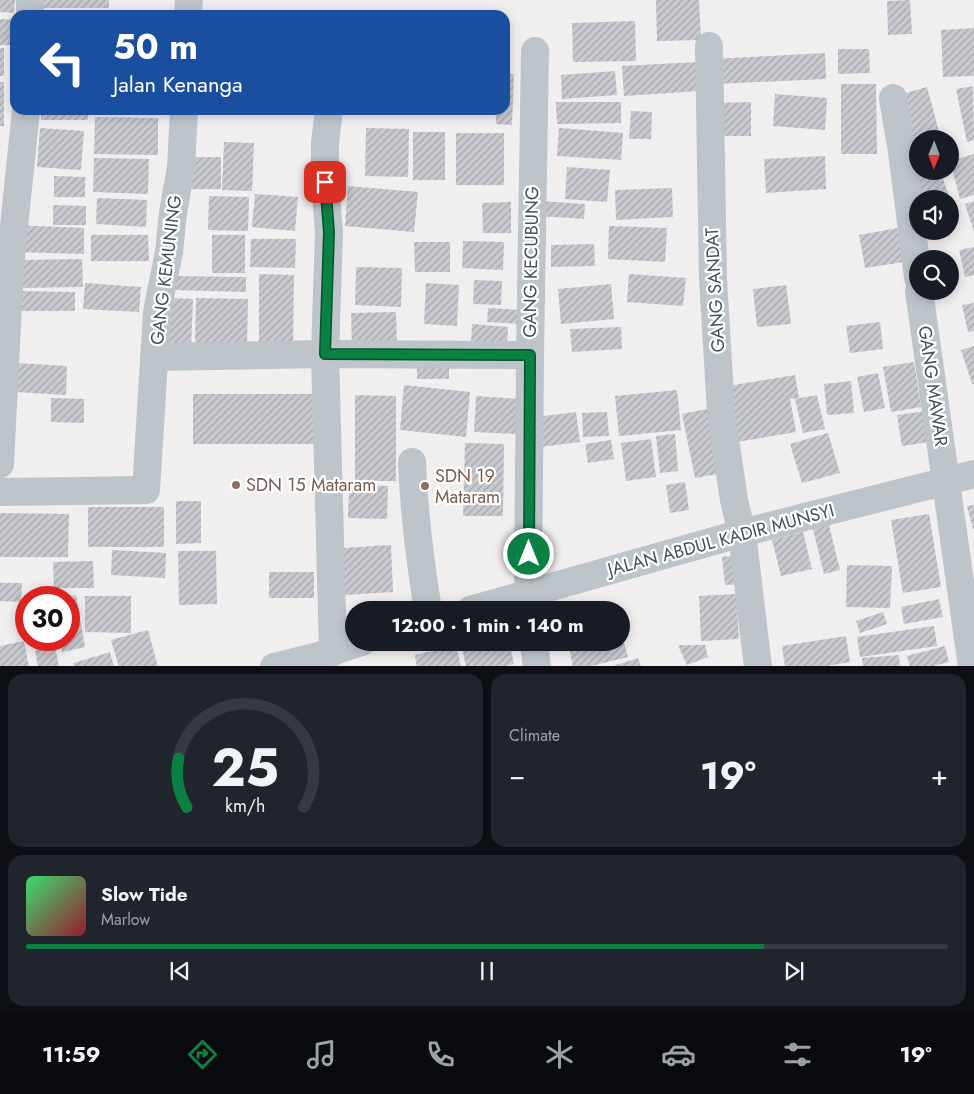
<!DOCTYPE html>
<meta charset="utf-8">
<style>
body{margin:0;font-family:Jost,sans-serif;background:#20242c;color:#f1f3f6;height:100vh;display:flex;flex-direction:column;font-size:19px;white-space:nowrap}
*{box-sizing:border-box;margin:0}
p{font-size:16px;color:#9ea1a6}
.icon{flex:none;width:28px;height:28px;fill:none;stroke:currentColor;stroke-width:2;stroke-linecap:round;stroke-linejoin:round}
.map{position:relative;height:666px;overflow:hidden}
.drawer{display:flex;flex-direction:column;gap:8px;padding:8px;background:#0d0f14;flex:1}
.drawer>*{flex:none}
.banner{position:absolute;left:10px;top:10px;width:500px;height:105px;border-radius:15px;box-shadow:0 2px 12px #0003;background:#1a4fa0;color:#fff;overflow:hidden}
.needle{width:32px;rotate:181deg}
.fabs{position:absolute;left:909px;top:130px;display:grid;gap:10px}
.fabs a{display:grid;place-items:center;width:50px;height:50px;border-radius:50%;background:#171b24;box-shadow:0 2px 12px #0003;font-size:25px}
.speed{position:absolute;left:15px;top:586px;display:flex;gap:10px;font-size:25px;font-weight:700;text-align:center}
.speed>*{display:grid;place-content:center;width:65px;height:65px;border-radius:50%;background:#171b24;box-shadow:0 2px 12px #0003;line-height:1}
.speed .limit{border:8px solid #d22;background:#fff;color:#111}
.pin{position:absolute;display:grid;place-items:center;width:42px;height:42px;color:#fff;margin:-21px;border-radius:10px;box-shadow:0 2px 8px #0006}
.me{position:absolute;width:55px;margin:-28px;rotate:0deg;stroke-linejoin:round;filter:drop-shadow(0 0 4px #0008)}
.turn{display:flex;align-items:center;gap:18px;height:105px;padding:0 20px;font-size:22px}
.turn .icon{width:65px;height:65px;stroke-width:2.5}
.turn b{display:block;font-size:35px;line-height:42px}
.big{font-size:38px;font-weight:700;line-height:1.1}
.drawer .widget{flex:1;display:flex;flex-direction:column;justify-content:center;gap:8px;min-width:0;padding:0 18px;border-radius:15px;background:#20242c}
.drawer .dial{align-items:center;gap:0}
.dial svg{height:130px;overflow:visible;fill:none;stroke:#363941;stroke-width:7;stroke-linecap:round;text-anchor:middle}
.dial text{fill:#f1f3f6;stroke:none}
.song{display:flex;align-items:center;gap:15px}
.cover{width:60px;height:60px;border-radius:8px;background:linear-gradient(135deg,hsl(140 70% 55%),hsl(350 70% 35%))}
.played{height:5px;border-radius:2px;background:linear-gradient(90deg,#0b8043 80%,#363941 80%)}
.keys{display:flex;justify-content:space-around;direction:ltr}
.heat{display:flex;justify-content:space-between;align-items:center;font-size:28px;direction:ltr}
.drawer .tiles{flex:1;display:grid;gap:8px;grid-template-columns:1fr 1fr}
.widget:last-child{grid-column:span 2}
.trip{position:absolute;left:345px;top:601px;width:285px;height:50px;border-radius:25px;background:#171b24;box-shadow:0 2px 12px #0003;font-weight:700;line-height:50px;text-align:center}
.tabs{display:flex;height:80px;justify-content:space-around;align-items:center;background:#090b0e;color:#9ea1a6}
.tabs .icon{width:35px;height:35px}
.tabs .on{color:#0b8043}
.tabs b{font-size:22px;color:#f1f3f6}
.map>svg:first-child{display:block}
.building{fill:url(#building-hatch)}
.lines{fill:none;stroke-linecap:round;stroke-linejoin:round}
.minor{stroke:#bdc5cb;stroke-width:28}
.route-casing{stroke:#07532c;stroke-width:12}
.route{stroke:#0b8043;stroke-width:9}
.education-dot{fill:#8d6e63;stroke:#fff;stroke-width:2}
.labels{text-anchor:middle;stroke-width:4.5;stroke-linejoin:round;paint-order:stroke}
.street-label{font-size:18px;fill:#485059;stroke:#fff}
.education-label{font-size:18px;fill:#785e54;stroke:#fff;text-anchor:start}
</style>
<div class="map">
<svg width="974" height="667" viewBox="0 0 974 667">
<defs>
<pattern id="building-hatch" width="6" height="6" patternUnits="userSpaceOnUse" patternTransform="scale(1.25)"><rect width="6" height="6" fill="#c9cad0"/><path d="M-1 1l2-2M0 6l6-6M5 7l2-2" fill="none" stroke="#a5a6ac"/></pattern>
</defs>
<rect width="100%" height="100%" fill="#f0eeee"/>
<!-- building -->
<g class="building">
<polygon points="0,0 15,0 14,13 0,12"/>
<rect x="37" y="0" width="72" height="8"/>
<polygon points="656,0 699,0 701,40 657,41"/>
<polygon points="910,0 912,34 888,35 887,1"/>
<polygon points="0,19 15,20 15,45 0,45"/>
<polygon points="635,21 636,61 573,62 572,23"/>
<polygon points="974,28 974,76 943,77 941,30"/>
<rect x="0" y="48" width="4" height="28"/>
<polygon points="838,49 869,49 870,73 838,74"/>
<polygon points="825,53 826,79 716,84 714,59"/>
<polygon points="697,62 699,91 624,96 622,66"/>
<polygon points="615,71 617,95 562,99 561,75"/>
<polygon points="505,74 514,74 512,125 496,124 496,110 505,110"/>
<rect x="0" y="82" width="4" height="44"/>
<polygon points="841,84 876,84 877,154 841,154"/>
<polygon points="973,86 974,140 967,142 956,89"/>
<polygon points="927,87 941,139 918,139 918,148 914,149 899,95"/>
<polygon points="775,94 827,98 825,130 773,126"/>
<polygon points="556,102 621,102 621,123 557,124"/>
<polygon points="751,102 751,136 716,136 716,103"/>
<rect x="41" y="110" width="47" height="10"/>
<polygon points="631,111 652,112 651,139 629,139"/>
<polygon points="95,117 158,118 158,155 94,154"/>
<polygon points="40,128 84,131 81,170 37,167"/>
<polygon points="366,128 409,129 408,177 365,176"/>
<polygon points="559,128 623,133 621,160 557,156"/>
<rect x="413" y="132" width="32" height="48"/>
<rect x="456" y="133" width="48" height="52"/>
<polygon points="224,142 254,143 252,191 222,190"/>
<polygon points="974,154 974,195 960,199 950,161"/>
<polygon points="825,156 826,189 766,193 764,159"/>
<rect x="190" y="157" width="31" height="32"/>
<polygon points="94,158 149,159 148,194 93,192"/>
<polygon points="567,167 610,170 607,202 565,199"/>
<polygon points="918,171 940,171 953,206 950,207 950,199 916,199"/>
<polygon points="54,176 85,177 85,197 54,197"/>
<polygon points="348,186 418,192 414,232 345,226"/>
<polygon points="672,188 673,217 616,220 615,190"/>
<polygon points="255,194 298,197 295,231 252,227"/>
<polygon points="209,196 249,197 248,231 208,230"/>
<polygon points="97,198 147,200 146,227 96,224"/>
<polygon points="540,201 585,204 584,219 539,216"/>
<polygon points="974,201 974,232 965,204"/>
<polygon points="511,202 511,233 483,233 482,203"/>
<polygon points="53,205 86,206 86,225 53,225"/>
<polygon points="15,225 84,228 84,254 14,252"/>
<polygon points="609,226 667,228 665,262 608,259"/>
<polygon points="898,228 904,262 865,268 859,235"/>
<polygon points="91,235 148,235 149,261 91,261"/>
<rect x="212" y="235" width="33" height="38"/>
<polygon points="251,239 296,239 295,268 250,267"/>
<polygon points="463,241 504,242 503,270 462,268"/>
<polygon points="414,242 450,242 450,272 415,272"/>
<polygon points="594,244 595,266 551,267 551,245"/>
<polygon points="974,247 974,275 965,277 959,250"/>
<polygon points="82,259 83,287 19,288 18,260"/>
<polygon points="356,267 402,268 401,307 355,305"/>
<polygon points="259,274 294,275 293,344 259,344"/>
<polygon points="629,274 686,278 683,306 627,302"/>
<polygon points="170,276 246,277 246,292 170,290"/>
<polygon points="474,280 502,281 501,305 473,304"/>
<polygon points="85,283 141,287 139,312 83,309"/>
<polygon points="426,283 459,285 457,326 424,324"/>
<polygon points="611,284 614,319 561,324 558,289"/>
<polygon points="786,285 791,324 757,327 753,289"/>
<polygon points="18,291 75,292 75,311 17,311"/>
<polygon points="168,298 193,299 191,349 167,348"/>
<polygon points="196,298 248,299 247,346 195,345"/>
<polygon points="974,303 974,331 968,332 962,305"/>
<polygon points="488,308 522,310 522,324 487,322"/>
<polygon points="396,312 397,349 352,350 351,313"/>
<polygon points="880,322 883,349 850,353 846,326"/>
<polygon points="472,324 508,327 507,346 471,343"/>
<polygon points="621,327 622,349 572,352 570,329"/>
<polygon points="974,346 974,384 972,384 961,350"/>
<polygon points="914,362 921,407 891,412 883,367"/>
<polygon points="17,363 67,366 66,395 16,392"/>
<rect x="417" y="363" width="32" height="16"/>
<polygon points="878,373 885,408 864,412 857,377"/>
<polygon points="795,375 799,398 790,399 796,432 731,443 722,387"/>
<polygon points="851,381 854,413 827,415 824,384"/>
<polygon points="404,385 470,392 466,437 400,430"/>
<polygon points="677,390 681,430 619,436 615,396"/>
<rect x="193" y="394" width="123" height="50"/>
<polygon points="355,395 396,396 396,481 355,481"/>
<polygon points="817,395 825,429 803,433 795,399"/>
<polygon points="476,396 520,399 518,434 474,432"/>
<polygon points="51,398 84,399 84,423 51,422"/>
<polygon points="711,408 723,473 695,478 682,414"/>
<polygon points="926,411 930,442 902,446 897,415"/>
<polygon points="576,412 580,442 540,447 536,417"/>
<polygon points="607,412 609,436 583,437 582,413"/>
<polygon points="828,433 840,473 802,483 790,444"/>
<polygon points="675,434 678,471 660,473 656,436"/>
<polygon points="651,439 656,477 626,481 621,443"/>
<polygon points="611,440 614,459 588,463 585,444"/>
<polygon points="465,443 504,444 503,516 463,516"/>
<polygon points="685,482 689,510 670,513 666,485"/>
<polygon points="349,485 388,486 387,519 348,518"/>
<polygon points="176,501 201,501 201,543 176,544"/>
<polygon points="974,505 974,529 973,529 967,506"/>
<rect x="88" y="507" width="76" height="40"/>
<polygon points="0,513 69,514 68,557 0,557"/>
<polygon points="929,514 941,587 903,593 891,520"/>
<polygon points="828,521 840,570 824,574 812,525"/>
<polygon points="803,532 812,569 781,576 772,540"/>
<polygon points="391,545 393,592 345,595 342,548"/>
<polygon points="112,550 166,553 165,578 111,575"/>
<polygon points="178,551 216,551 217,604 179,605"/>
<polygon points="736,555 740,584 725,585 722,557"/>
<polygon points="93,561 94,588 54,588 53,562"/>
<polygon points="847,565 892,566 890,608 846,607"/>
<rect x="269" y="572" width="45" height="26"/>
<polygon points="0,583 22,583 21,602 0,601"/>
<polygon points="736,594 739,639 701,641 699,596"/>
<polygon points="76,595 85,647 62,652 60,640 69,640 69,597"/>
<polygon points="85,596 131,596 131,633 85,632"/>
<polygon points="939,599 943,617 904,624 901,607"/>
<polygon points="883,612 887,624 860,633 856,621"/>
<polygon points="934,626 937,646 860,657 857,637"/>
<polygon points="148,630 158,667 119,667 111,640"/>
<polygon points="621,632 628,657 587,667 573,667 568,642 621,642"/>
<polygon points="846,636 850,662 821,667 785,667 782,646"/>
<polygon points="24,641 29,667 0,667 0,646"/>
<polygon points="461,642 509,642 514,664 501,667 466,667"/>
<polygon points="456,645 461,667 417,667 415,655"/>
<polygon points="678,645 705,645 708,657 687,665"/>
<polygon points="945,646 949,662 929,667 910,667 907,656"/>
<polygon points="55,647 59,667 38,667 35,650"/>
<polygon points="110,652 114,667 74,667 73,663"/>
<polygon points="899,655 900,667 863,667 862,658"/>
<polygon points="638,658 641,667 613,667 613,666"/>
</g>
<g class="lines">
<!-- minor -->
<g class="minor">
<polyline points="30,15 30,0"/>
<polyline points="188,15 189,0"/>
<polyline points="709,46 713,279 721,412 734,500 742,533 758,667"/>
<polyline points="893,98 902,152 918,277"/>
<polyline points="329,110 325,143 325,182 329,232 325,354 333,652"/>
<polyline points="919,291 972,667"/>
<polyline points="155,357 325,354 530,355"/>
<path d="M412,462C414,512 420,561 428,610"/>
<polyline points="0,464 10,266 26,110"/>
<polyline points="0,492 146,490 157,312 169,252 173,213 181,167 184,110"/>
<polyline points="470,610 742,533 974,474"/>
<polyline points="530,610 528,593 530,355 535,51"/>
<polyline points="534,642 537,667"/>
<polyline points="274,667 318,656 362,642"/>
</g>
</g>
<g class="lines">
<!-- route casing -->
<g class="route-casing">
<polyline id="route" points="325,182 329,232 325,354 530,355 529,554"/>
</g>
<!-- route -->
<use href="#route" class="route"/>
</g>
<!-- markers -->
<g class="education-dot">
<circle cx="236" cy="485" r="5"/>
<circle cx="425" cy="486" r="5"/>
</g>
<g class="labels">
<!-- street labels -->
<g class="street-label">
<text transform="translate(531 262) rotate(-89)" y="6">GANG KECUBUNG</text>
<text transform="translate(166 270) rotate(-83)" y="6">GANG KEMUNING</text>
<text transform="translate(715 290) rotate(-93)" y="6">GANG SANDAT</text>
<text transform="translate(933 386) rotate(82)" y="6">GANG MAWAR</text>
<text transform="translate(721 540) rotate(-15)" y="6">JALAN ABDUL KADIR MUNSYI</text>
</g>
<!-- education labels -->
<g class="education-label">
<text x="435" y="482">SDN 19<tspan x="435" dy="21">Mataram</tspan></text>
<text x="246" y="491">SDN 15 Mataram</text>
</g>
</g>
</svg>
<div class="fabs">
<a><svg class="needle" viewBox="-14 -14 28 28"><path d="M0-13l5 13h-10z" fill="#e53935"/><path d="M0 13l5-13h-10z" fill="#9ea1a6"/></svg></a>
<a><svg class="icon" aria-label="sound" viewBox="0 0 24 24"><path d="M4 9h4l5-4v14l-5-4H4zM17 9q2 3 0 6"/></svg></a>
<a><svg class="icon" aria-label="search" viewBox="0 0 24 24"><circle cx="10" cy="10" r="6"/><path d="M15 15l6 6"/></svg></a>
</div>
<div class="speed"><div class="limit">30</div></div>
<div class="pin" style="left:325px;top:182px;background:#d93025"><svg class="icon" aria-label="arrive" viewBox="0 0 24 24"><path d="M6 21V4h12l-3 4 3 4H6"/></svg></div>
<svg class="me" style="left:529px;top:554px" viewBox="-20 -20 40 40"><circle r="17" fill="#0b8043" stroke="#fff" stroke-width="3"/><path d="M0-11L8 9 0 5-8 9z" fill="#fff"/></svg>
<div class="trip">12:00 · 1 min · 140 m</div>
<div class="banner">
<div class="turn"><svg class="icon" aria-label="left" viewBox="0 0 24 24"><path d="M17 20v-9H6M10 6l-5 5 5 5"/></svg><div><b>50 m</b>Jalan Kenanga</div></div>
</div>
</div>
<section class="drawer">
<div class="tiles">
<div class="widget dial"><svg viewBox="0 0 100 80">
<path d="M14 69A42 42 0 1 1 86 69"/>
<path d="M14 69A42 42 0 0 1 9 39" stroke="#0b8043"/>
<text x="50" y="56" font-size="32" font-weight="700">25</text>
<text x="50" y="72" font-size="11">km/h</text>
</svg></div>
<div class="widget"><p>Climate</p>
<div class="heat"><a>−</a><b class="big">19°</b><a>+</a></div>
</div>
<div class="widget">
<div class="song"><i class="cover"></i><div><b>Slow Tide</b><p>Marlow</p></div></div>
<div class="played"></div>
<div class="keys"><svg class="icon" aria-label="previous" viewBox="0 0 24 24"><path d="M18 5L8 12l10 7zM5 5v14"/></svg><svg class="icon" aria-label="pause" viewBox="0 0 24 24"><path d="M8 5v14M16 5v14"/></svg><svg class="icon" aria-label="next" viewBox="0 0 24 24"><path d="M6 5l10 7-10 7zM19 5v14"/></svg></div>
</div>
</div>
</section>
<nav class="tabs">
<b>11:59</b>
<svg class="icon on" aria-label="directions" viewBox="0 0 24 24"><path d="M12 3l9 9-9 9-9-9zM9 14v-3h6M13 9l2 2-2 2"/></svg>
<svg class="icon" aria-label="music" viewBox="0 0 24 24"><path d="M9 18V5l10-2v13"/><circle cx="6" cy="18" r="3"/><circle cx="16" cy="16" r="3"/></svg>
<svg class="icon" aria-label="phone" viewBox="0 0 24 24"><path d="M5 4h4l2 5-3 2q2 4 5 5l2-3 5 2v4C11 20 4 13 5 4z"/></svg>
<svg class="icon" aria-label="climate" viewBox="0 0 24 24"><path d="M12 3v18M4 7l16 10M4 17L20 7"/></svg>
<svg class="icon" aria-label="car" viewBox="0 0 24 24"><path d="M5 17H2v-5l4-1 3-4h7l3 4 3 1v5h-3M9 17h6M6 11h13"/><circle cx="7" cy="17" r="2"/><circle cx="17" cy="17" r="2"/></svg>
<svg class="icon" aria-label="filters" viewBox="0 0 24 24"><path d="M4 7h16M4 17h16"/><circle cx="9" cy="7" r="2"/><circle cx="15" cy="17" r="2"/></svg>
<b>19°</b>
</nav>
